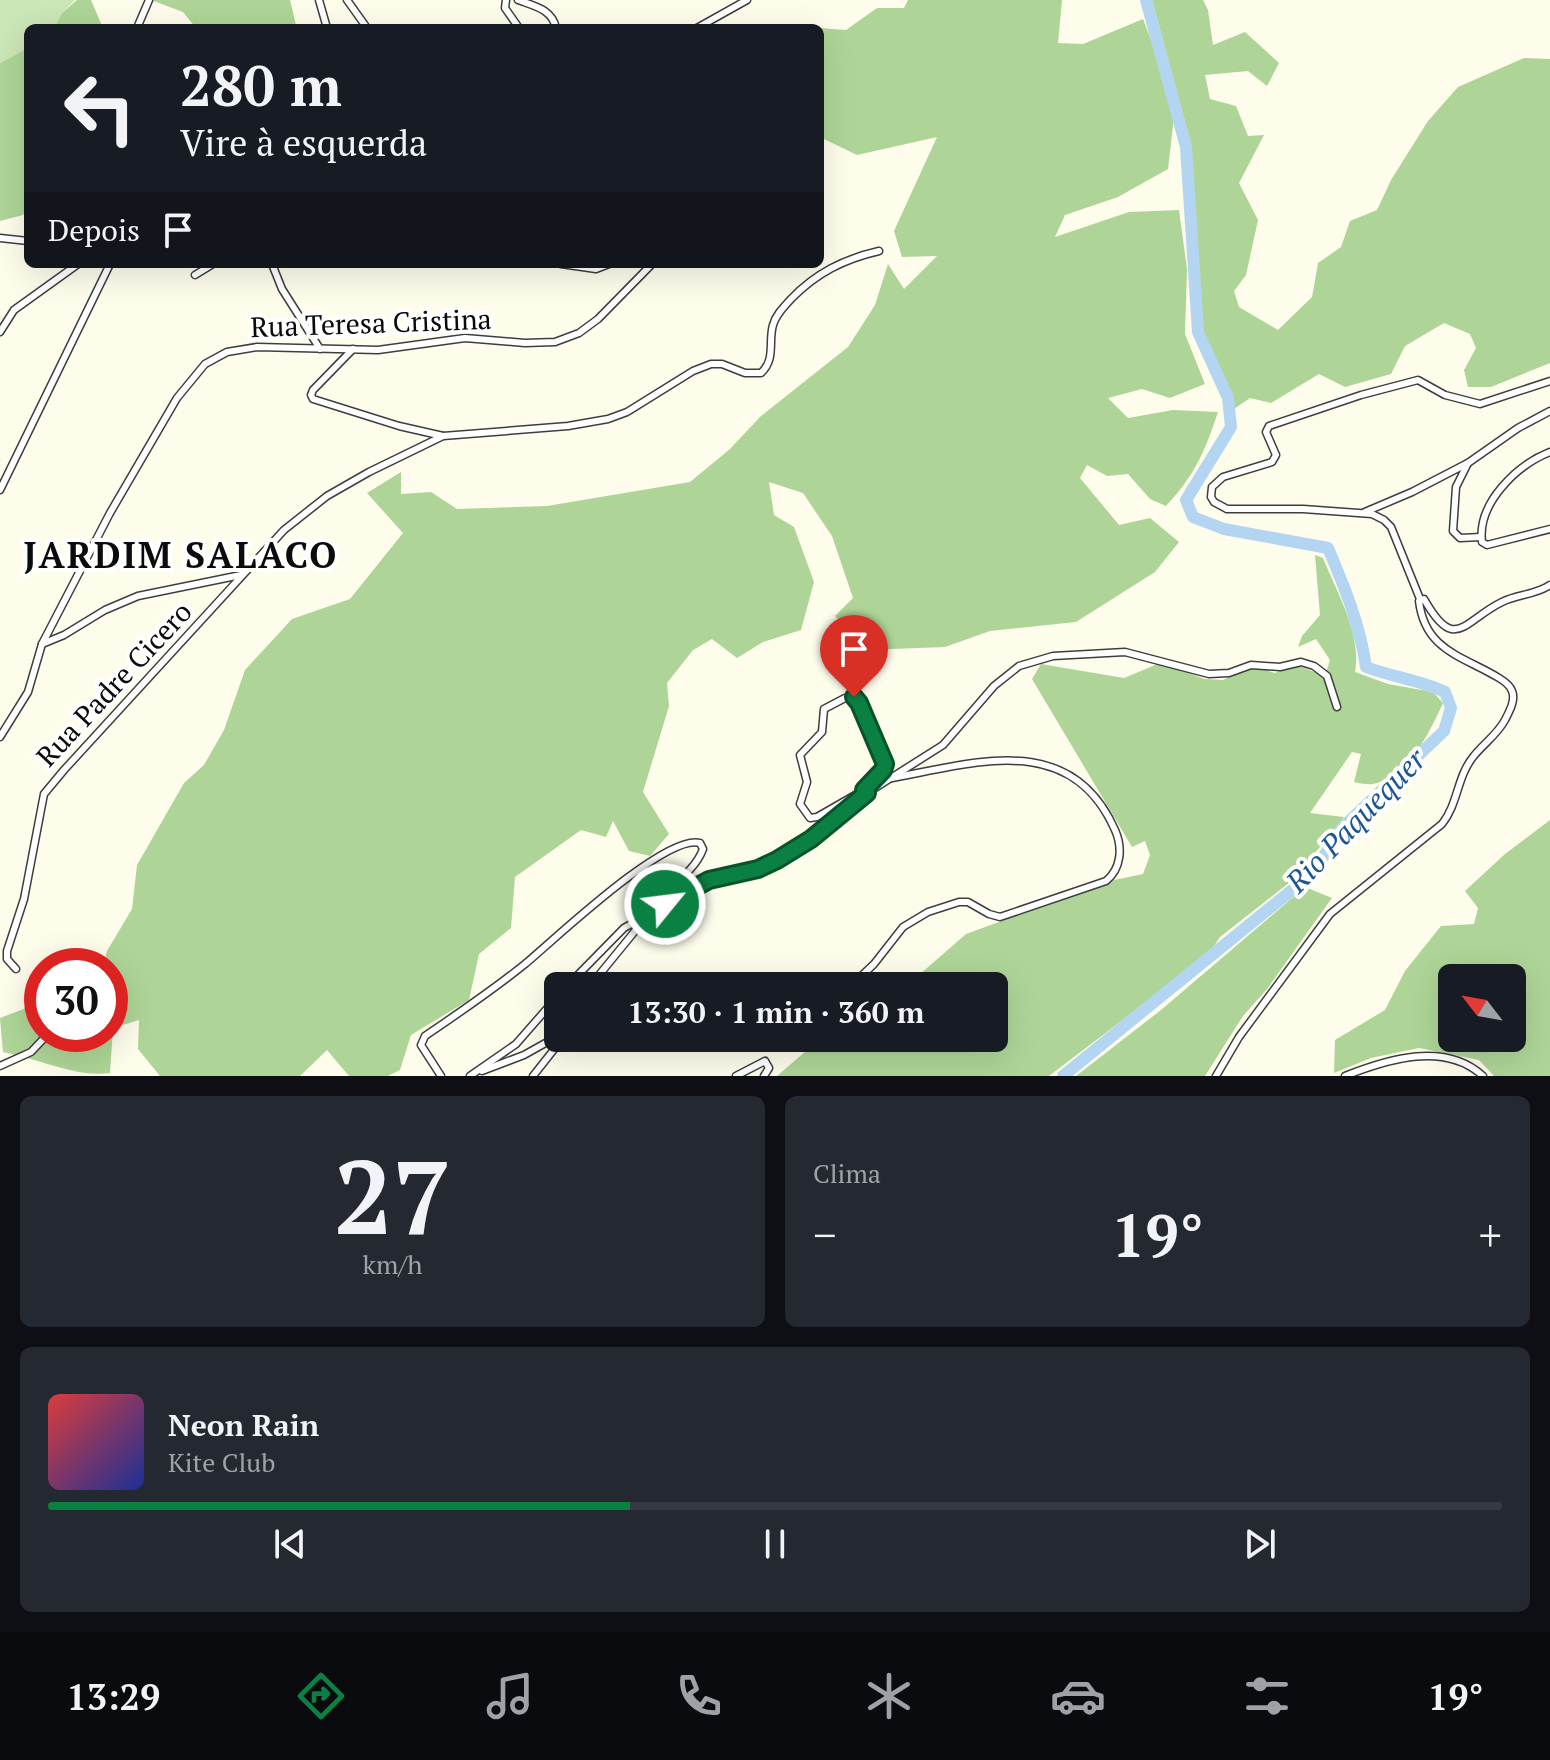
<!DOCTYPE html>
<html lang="pt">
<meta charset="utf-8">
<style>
body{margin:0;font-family:"PT Serif",serif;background:#242831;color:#f1f3f6;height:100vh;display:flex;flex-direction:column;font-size:30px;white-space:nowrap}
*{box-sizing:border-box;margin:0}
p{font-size:26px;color:#9ea1a6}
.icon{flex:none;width:44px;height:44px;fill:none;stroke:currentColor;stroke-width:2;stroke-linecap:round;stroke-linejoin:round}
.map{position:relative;height:1076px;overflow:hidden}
.drawer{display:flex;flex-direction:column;gap:20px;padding:20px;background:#0d0f14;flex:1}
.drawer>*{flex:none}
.banner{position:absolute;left:24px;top:24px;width:800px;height:244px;border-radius:12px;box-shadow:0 8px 32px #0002;background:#171b24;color:#f1f3f6;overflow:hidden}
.needle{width:52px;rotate:301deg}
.controls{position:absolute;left:1438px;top:964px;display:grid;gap:16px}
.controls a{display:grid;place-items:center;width:88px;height:88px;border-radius:12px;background:#171b24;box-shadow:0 8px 32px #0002;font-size:40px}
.speed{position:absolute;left:24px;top:948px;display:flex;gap:16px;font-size:40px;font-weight:700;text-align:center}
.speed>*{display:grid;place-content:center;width:104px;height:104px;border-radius:50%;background:#171b24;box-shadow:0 8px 32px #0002;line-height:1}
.speed .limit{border:12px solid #d22;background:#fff;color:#111}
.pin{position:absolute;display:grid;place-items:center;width:68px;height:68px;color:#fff;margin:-82px -34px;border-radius:50% 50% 50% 0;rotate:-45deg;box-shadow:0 0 8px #0007}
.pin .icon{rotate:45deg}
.me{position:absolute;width:88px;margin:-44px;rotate:61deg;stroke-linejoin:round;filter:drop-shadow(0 0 6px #0008)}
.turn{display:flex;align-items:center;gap:28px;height:168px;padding:0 24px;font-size:36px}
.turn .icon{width:104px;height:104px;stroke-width:2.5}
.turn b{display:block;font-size:56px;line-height:68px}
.then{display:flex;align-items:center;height:76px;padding:0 24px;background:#0003;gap:16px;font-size:30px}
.big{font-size:60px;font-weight:700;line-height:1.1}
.drawer .tile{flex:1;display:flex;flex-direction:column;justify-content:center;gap:12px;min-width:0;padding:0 28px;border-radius:12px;background:#242831}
.drawer .dial{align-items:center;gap:0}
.dial b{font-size:104px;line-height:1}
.song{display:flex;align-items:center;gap:24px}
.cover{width:96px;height:96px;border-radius:12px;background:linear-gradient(135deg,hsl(0 70% 55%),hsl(230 70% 35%))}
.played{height:8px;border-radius:4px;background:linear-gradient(90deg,#0b8043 40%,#363941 40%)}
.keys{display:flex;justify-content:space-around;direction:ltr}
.heat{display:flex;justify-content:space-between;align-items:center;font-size:44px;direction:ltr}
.drawer .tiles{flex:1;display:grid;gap:20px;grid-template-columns:1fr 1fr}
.tile:last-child{grid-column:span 2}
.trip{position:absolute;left:544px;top:972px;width:464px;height:80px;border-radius:12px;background:#171b24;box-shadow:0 8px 32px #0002;font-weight:700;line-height:80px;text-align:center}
.tabs{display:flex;height:128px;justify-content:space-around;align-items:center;background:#090b0e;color:#9ea1a6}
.tabs .icon{width:56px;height:56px}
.tabs .active{color:#0b8043}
.tabs b{font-size:36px;color:#f1f3f6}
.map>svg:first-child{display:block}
.green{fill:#cbe6b7}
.forest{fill:#aed597;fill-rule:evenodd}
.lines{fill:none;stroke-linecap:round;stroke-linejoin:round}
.river{stroke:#b3d5f2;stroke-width:12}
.street-casing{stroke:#3e3e3e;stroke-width:9}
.street{stroke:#fff;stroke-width:6}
.route-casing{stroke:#07532c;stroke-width:20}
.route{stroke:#0b8043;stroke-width:14}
.labels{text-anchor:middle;stroke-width:8;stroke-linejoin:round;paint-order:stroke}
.street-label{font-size:28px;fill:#0b0b0b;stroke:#fff}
.water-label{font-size:30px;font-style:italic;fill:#1d5695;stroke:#fff}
.district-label{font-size:36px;font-weight:bold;letter-spacing:2px;fill:#0b0b0b;stroke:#fff}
</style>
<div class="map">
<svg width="1550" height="1076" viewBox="0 0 1550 1076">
<rect width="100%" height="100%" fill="#fefceb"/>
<!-- green -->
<polygon class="green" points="0,0 74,0 74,1 62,13 54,28 28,28 28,48 0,63"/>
<!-- forest -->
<g class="forest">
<polygon points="77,0 91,0 103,28 54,28 62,13"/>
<polygon points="151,0 290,0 296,25 291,28 196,28 183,12"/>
<path d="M908,0H1062L1058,43L1083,44L1143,19L1159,61L1174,117L1168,169L1118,197L1065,215L1055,237L1129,212L1179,210L1187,269L1185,334L1205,384L1170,398L1142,389L1108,398L1128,418L1173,410L1218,412C1205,451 1195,475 1166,506L1150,499L1128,474L1107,476L1087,465L1080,478L1119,525L1150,518L1179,542L1155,572L1076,622L990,631L945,647L865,650L835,616L853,598L832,536L803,493L769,482L774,515L794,527L814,582L801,630L763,642L737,658L712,639L693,650L667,683L669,706L643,792L669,834L650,856L629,851L613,821L606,837L581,830L515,877L511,928L479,954L469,1000L411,1035L400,1070L388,1076H349L327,1050L300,1076H160L138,1049L139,1020L113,1028L110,1073C85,1076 65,1069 41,1062C29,1058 16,1055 3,1052L0,1018L42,1002V1034H110V966H103L107,951L132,909L137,865L184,783L204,765L224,730L245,670L292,619L350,599L403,533L367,493L401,472V494L431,492L457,509L547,506L690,482L730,449L761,416L848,347L875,305L888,264L904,289L937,256L902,257L894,231L937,137L857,155L824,139L820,141V28L846,30L877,8H904Z"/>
<polygon points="1152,0 1203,0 1208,10 1213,45 1245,32 1279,63 1267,86 1248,71 1205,75 1210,99 1236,106 1248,136 1264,135 1239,183 1258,220 1246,275 1234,291 1239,307 1278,330 1312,297 1318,263 1341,247 1350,221 1377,210 1391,180 1428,121 1458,87 1524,58 1550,59 1550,363 1491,387 1468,387 1464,370 1476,348 1470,334 1444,323 1405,346 1391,374 1345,387 1319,374 1271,403 1250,398 1234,409 1232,397 1203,333 1191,144"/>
<polygon points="28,48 28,209 23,215 0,221 0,63"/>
<path d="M1315,555L1323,558C1337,593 1362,634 1355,672L1388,684L1433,692L1443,703C1429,733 1409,777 1373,784C1367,785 1359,783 1354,782L1361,754L1352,752L1310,813L1344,817L1294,879L1220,937L1208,955L1049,1076H777L821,1038H994V986H917L919,975L966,934L1114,880L1143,874L1150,855L1145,841L1132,847L1032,679L1041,664L1124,678L1160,663L1205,679L1223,680L1252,666L1275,673L1294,664L1325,676L1330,660L1316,639L1298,647L1302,636L1320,615Z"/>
<path d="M1550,820V1076H1494L1479,1060L1419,1048L1371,1058L1334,1073L1335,1040L1385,1010L1405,971L1441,926L1474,924L1478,908L1465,891L1505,854ZM1452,978H1512V1038H1452Z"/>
<polygon points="1305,887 1332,898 1267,989 1243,1016 1205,1076 1076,1076 1161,1010"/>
</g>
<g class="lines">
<!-- river -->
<path class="river" d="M1063,1076L1313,873L1342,828L1444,731L1451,708L1445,692C1420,680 1392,677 1366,667C1360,625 1345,588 1328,548L1224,529L1193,517L1186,500L1231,427L1228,398L1198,332L1186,147L1146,0"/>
<!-- street casing -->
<g class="street-casing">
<g id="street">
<polyline points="319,0 327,28"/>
<polyline points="347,0 367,28"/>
<polyline points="506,0 505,8 519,28"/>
<path d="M518,0C534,6 552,9 556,28"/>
<polyline points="137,28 149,0"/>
<polyline points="697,28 747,0"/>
<polyline points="0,238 28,241"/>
<polyline points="272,264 282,289 320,349"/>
<polyline points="561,264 596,269 609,264"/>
<polyline points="195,275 213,264"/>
<polyline points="0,332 14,310 78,264"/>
<polyline points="353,349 313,390 311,395 313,399 399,426 443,436"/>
<path d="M1550,452C1517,465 1477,503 1482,542L1487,545L1550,529"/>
<polyline points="1468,463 1518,428 1550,411"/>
<polyline points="0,490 110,264"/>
<polyline points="1365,512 1412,492 1468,463 1456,487 1453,531 1460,538 1481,537"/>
<polyline points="1420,599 1391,527 1384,520 1372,514 1303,509 1227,509 1214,502 1211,497 1212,487 1223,477 1272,462 1276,455 1266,432 1269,426 1361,395 1418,380 1445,395 1480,404 1550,381"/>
<polyline points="42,644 64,635 105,610 138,596 241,575"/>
<polygon points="854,697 863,712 885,768 864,790 817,817 810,818 800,804 807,782 800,755 822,732 824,709 845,698"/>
<polyline points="0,737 28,692 42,644 110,513 177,398 205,364 227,352 257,347 378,350 465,338 525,343 555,342 579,333 598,319 652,264"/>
<path d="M16,969L7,959V951L24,899L44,794L64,770L284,530L327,496L369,472L443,436L568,426L608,419L627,412L693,371L711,364H722L745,373H761C776,359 768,342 773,325C776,314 784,307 791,299C816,273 844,259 879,251"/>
<polyline points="567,986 624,928 640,919"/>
<polyline points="590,986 635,931 665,904 709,880 758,869 811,839 864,795 943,745 994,686 1019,666 1053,656 1125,652 1209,674 1229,673 1251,665 1280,667 1301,662 1314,666 1327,676 1337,707"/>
<path d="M851,986L874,964L903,927L928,912L959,902H968L989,914L1000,917L1106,881C1121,869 1123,848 1115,830C1071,730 975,763 892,778"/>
<polyline points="0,1066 31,1052 48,1034"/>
<polyline points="482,1071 524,1055 558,1036"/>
<path d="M441,1076L421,1045L425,1036C459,1013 493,990 525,964C554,940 666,833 700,843L703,849C692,880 650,894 636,927"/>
<polyline points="470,1076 516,1044 558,996"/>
<polyline points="533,1076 563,1038"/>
<polyline points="736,1076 765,1061 769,1068 764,1076"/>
<path d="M1216,1076L1239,1037L1330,914L1442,824C1458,804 1457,777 1473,757C1483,744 1497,735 1505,720C1509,712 1516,700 1512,691C1510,685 1504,681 1499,678C1463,656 1425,651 1419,601L1424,599C1455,654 1463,621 1502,602C1518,594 1536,595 1550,585"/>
<path d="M1345,1076C1388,1059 1445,1041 1483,1076"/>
</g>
</g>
<!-- street -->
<use href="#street" class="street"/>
</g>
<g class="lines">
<!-- route casing -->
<g class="route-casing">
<polyline id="route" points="665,904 709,880 758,869 777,860 811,839 867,793 864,790 883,770 885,764 859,703 854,697"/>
</g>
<!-- route -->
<use href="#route" class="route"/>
</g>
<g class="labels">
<!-- street labels -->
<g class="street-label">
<text transform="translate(371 323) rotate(-2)" y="10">Rua Teresa Cristina</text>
<text transform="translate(114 684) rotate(-47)" y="10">Rua Padre Cicero</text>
</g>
<!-- water labels -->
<g class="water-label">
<text transform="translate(1356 821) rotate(-46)" y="10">Rio Paquequer</text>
</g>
<!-- district labels -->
<g class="district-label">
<text x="181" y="568">JARDIM SALACO</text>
</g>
</g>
</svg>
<div class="controls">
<a><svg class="needle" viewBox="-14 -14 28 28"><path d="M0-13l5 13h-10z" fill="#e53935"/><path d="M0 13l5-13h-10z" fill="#9ea1a6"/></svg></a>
</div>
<div class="speed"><div class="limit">30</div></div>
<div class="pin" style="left:854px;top:697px;background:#d93025"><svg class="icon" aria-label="arrive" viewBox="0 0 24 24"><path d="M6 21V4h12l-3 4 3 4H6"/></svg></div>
<svg class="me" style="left:665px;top:904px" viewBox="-20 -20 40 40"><circle r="17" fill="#0b8043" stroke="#fff" stroke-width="3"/><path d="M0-11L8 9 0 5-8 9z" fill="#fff"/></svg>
<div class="trip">13:30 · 1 min · 360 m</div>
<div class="banner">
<div class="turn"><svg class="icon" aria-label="left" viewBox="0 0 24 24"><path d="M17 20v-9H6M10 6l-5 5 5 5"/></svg><div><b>280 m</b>Vire à esquerda</div></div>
<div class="then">Depois<svg class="icon" aria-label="arrive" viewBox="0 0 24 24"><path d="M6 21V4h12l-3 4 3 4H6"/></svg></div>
</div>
</div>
<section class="drawer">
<div class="tiles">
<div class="tile dial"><b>27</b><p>km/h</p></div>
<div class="tile"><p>Clima</p>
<div class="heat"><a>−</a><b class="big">19°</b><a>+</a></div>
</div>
<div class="tile">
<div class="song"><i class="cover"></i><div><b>Neon Rain</b><p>Kite Club</p></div></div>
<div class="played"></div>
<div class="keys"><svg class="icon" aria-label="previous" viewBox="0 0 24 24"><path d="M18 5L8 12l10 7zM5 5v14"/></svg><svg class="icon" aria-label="pause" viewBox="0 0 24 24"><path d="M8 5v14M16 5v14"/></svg><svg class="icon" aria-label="next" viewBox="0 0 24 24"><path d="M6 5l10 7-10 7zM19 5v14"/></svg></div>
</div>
</div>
</section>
<nav class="tabs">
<b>13:29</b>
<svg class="icon active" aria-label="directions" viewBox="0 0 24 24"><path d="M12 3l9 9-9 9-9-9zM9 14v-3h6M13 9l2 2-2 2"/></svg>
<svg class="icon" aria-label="music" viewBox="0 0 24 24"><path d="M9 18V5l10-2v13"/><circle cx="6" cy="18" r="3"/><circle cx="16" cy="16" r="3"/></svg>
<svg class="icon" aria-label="phone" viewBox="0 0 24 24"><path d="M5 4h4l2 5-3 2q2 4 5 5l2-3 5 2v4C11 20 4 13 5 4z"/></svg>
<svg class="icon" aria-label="climate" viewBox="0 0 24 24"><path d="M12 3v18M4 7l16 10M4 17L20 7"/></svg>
<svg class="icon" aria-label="car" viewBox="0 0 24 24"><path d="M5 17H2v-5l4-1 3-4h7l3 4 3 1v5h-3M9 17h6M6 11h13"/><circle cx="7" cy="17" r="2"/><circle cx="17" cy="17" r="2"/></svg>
<svg class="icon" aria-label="filters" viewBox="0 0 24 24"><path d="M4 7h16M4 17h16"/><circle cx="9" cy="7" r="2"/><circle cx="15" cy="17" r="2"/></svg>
<b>19°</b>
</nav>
